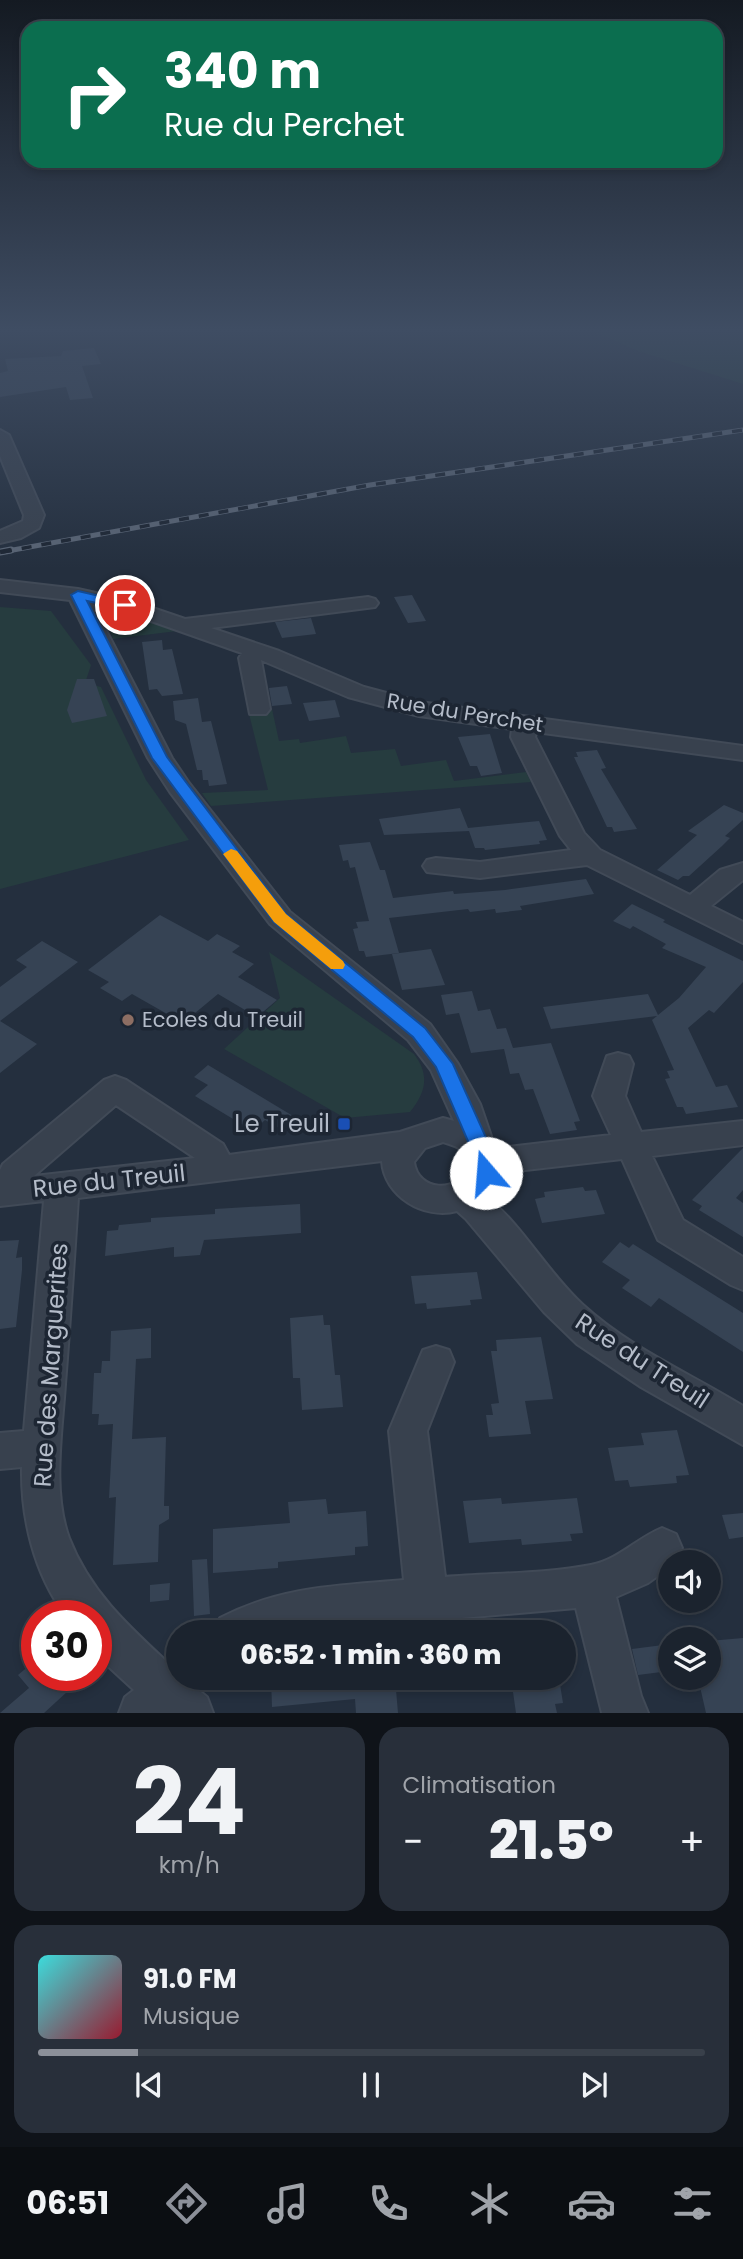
<!DOCTYPE html>
<html lang="fr">
<meta charset="utf-8">
<style>
body{margin:0;font-family:Poppins,sans-serif;background:#282f3a;color:#f1f3f6;height:100vh;display:flex;flex-direction:column;font-size:26px;white-space:nowrap}
*{box-sizing:border-box;margin:0}
p{font-size:23px;color:#a0a4aa}
.icon{flex:none;width:38px;height:38px;fill:none;stroke:currentColor;stroke-width:2;stroke-linecap:round;stroke-linejoin:round}
.map{position:relative;height:1713px;overflow:hidden}
.sheet{display:flex;flex-direction:column;gap:14px;padding:14px;background:#0f1319;flex:1}
.sheet>*{flex:none}
.top-card{position:absolute;left:21px;top:21px;width:702px;height:147px;border-radius:21px;box-shadow:0 4px 10px #0003,0 0 0 2px #39404a;background:#0b6e4f;color:#fff;overflow:hidden}
.tools{position:absolute;left:658px;top:1550px;display:grid;gap:14px}
.tools a{display:grid;place-items:center;width:63px;height:63px;border-radius:50%;background:#1b232e;box-shadow:0 4px 10px #0003,0 0 0 2px #39404a;font-size:35px}
.speed{position:absolute;left:21px;top:1600px;display:flex;gap:14px;font-size:35px;font-weight:700;text-align:center}
.speed>*{display:grid;place-content:center;width:91px;height:91px;border-radius:50%;background:#1b232e;box-shadow:0 4px 10px #0003,0 0 0 2px #39404a;line-height:1}
.speed .limit{border:10px solid #d22;background:#fff;color:#111}
.pin{position:absolute;display:grid;place-items:center;width:60px;height:60px;color:#fff;margin:-30px;border:4px solid #fff;border-radius:50%;box-shadow:0 2px 7px #0007}
.me{position:absolute;width:77px;margin:-38px;rotate:342deg;stroke-linejoin:round;filter:drop-shadow(0 0 5px #0008)}
.turn{display:flex;align-items:center;gap:24px;height:147px;padding:0 28px;font-size:32px}
.turn .icon{width:91px;height:91px;stroke-width:2.5}
.turn b{display:block;font-size:49px;line-height:60px}
.big{font-size:52px;font-weight:800;line-height:1.1}
.sheet .tile{flex:1;display:flex;flex-direction:column;justify-content:center;gap:10px;min-width:0;padding:0 24px;border-radius:21px;background:#282f3a}
.sheet .dial{align-items:center;gap:0}
.dial b{font-size:91px;line-height:1}
.song{display:flex;align-items:center;gap:21px}
.cover{width:84px;height:84px;border-radius:10px;background:linear-gradient(135deg,hsl(180 70% 55%),hsl(350 70% 35%))}
.played{height:7px;border-radius:4px;background:linear-gradient(90deg,#8c9099 15%,#39404a 15%)}
.keys{display:flex;justify-content:space-around;direction:ltr}
.heat{display:flex;justify-content:space-between;align-items:center;font-size:38px;direction:ltr}
.sheet .tiles{flex:1;display:grid;gap:14px;grid-template-columns:1fr 1fr}
.tile:last-child{grid-column:span 2}
.trip{position:absolute;left:166px;top:1620px;width:410px;height:70px;border-radius:35px;background:#1b232e;box-shadow:0 4px 10px #0003,0 0 0 2px #39404a;font-weight:800;line-height:70px;text-align:center}
.tab-bar{display:flex;height:112px;justify-content:space-around;align-items:center;background:#0b0e12;color:#a0a4aa}
.tab-bar .icon{width:49px;height:49px}
.tab-bar .selected{color:#8c9099}
.tab-bar b{font-size:32px;color:#f1f3f6}
.map>svg:first-child{display:block}
.green{fill:#263c3f}
.building{fill:#364354}
.lines{fill:none;stroke-linecap:round;stroke-linejoin:round}
.minor-casing{stroke:#414a57;stroke-width:4}
.minor{fill:#38414e;fill-rule:evenodd}
.rail-far1-casing{stroke:#5a6575;stroke-width:5}
.rail-casing{stroke:#5a6575;stroke-width:7}
.rail-far1{stroke:#1d2633;stroke-width:3.5;stroke-dasharray:10;stroke-linecap:butt}
.rail{stroke:#1d2633;stroke-width:4.5;stroke-dasharray:14;stroke-linecap:butt}
.route{fill:#1a73e8;stroke:#114b97;stroke-width:2}
.slow{fill:#f59e0b}
.education-dot{fill:#8d6e63;stroke:#1d2633;stroke-width:2.5}
.transit-dot{fill:#1a4fb4;stroke:#1d2633;stroke-width:2.5}
.labels{text-anchor:middle;stroke-width:7;stroke-linejoin:round;paint-order:stroke}
.street-label{font-size:21px;fill:#b4bcc9;stroke:#1d2633}
.poi-label{font-size:21px;fill:#b4bcc9;stroke:#1d2633;text-anchor:start}
.near-poi-label{font-size:24px;fill:#b4bcc9;stroke:#1d2633;text-anchor:end}
.near-street-label{font-size:24px;fill:#b4bcc9;stroke:#1d2633}
</style>
<div class="map">
<svg width="743" height="1713" viewBox="0 0 743 1713">
<rect width="100%" height="100%" fill="#242f3e"/>
<!-- green -->
<g class="green">
<polygon points="588,329 743,329 743,384 638,351"/>
<polygon points="0,607 51,611 91,665 85,683 101,687 146,780 189,840 0,889"/>
<polygon points="121,613 128,614 177,631 113,639 105,617"/>
<polygon points="272,709 279,741 299,739 300,743 346,736 351,753 395,749 401,766 446,760 454,781 526,772 531,782 211,806 202,793 268,790 248,710"/>
<path d="M269,952L414,1054C430,1075 426,1092 410,1112L345,1118L224,1049L280,998Z"/>
</g>
<!-- building -->
<g class="building">
<polygon points="94,348 101,364 82,366 93,398 70,400 66,387 0,397 0,373 8,371 5,359 61,356 63,351"/>
<polygon points="412,595 426,621 408,623 394,597"/>
<polygon points="311,618 316,634 282,638 275,622"/>
<polygon points="162,640 163,650 172,649 183,694 162,696 157,689 149,690 142,642"/>
<polygon points="77,679 94,679 107,716 72,723 67,710"/>
<polygon points="287,686 292,704 272,706 269,688"/>
<polygon points="198,698 202,722 211,721 227,784 209,786 208,780 203,780 202,770 197,770 186,724 175,720 173,701"/>
<polygon points="335,700 340,717 309,721 303,703"/>
<polygon points="490,734 502,773 481,776 477,766 470,766 458,737"/>
<polygon points="597,750 606,768 601,769 637,829 614,832 612,827 607,827 574,757 578,757 576,752"/>
<polygon points="724,805 743,813 743,820 725,836 730,838 722,846 689,876 683,876 678,880 657,870 697,835 688,831"/>
<polygon points="460,808 468,828 539,821 547,840 539,841 540,844 485,850 484,848 475,848 469,831 384,835 379,819"/>
<polygon points="370,842 380,870 385,870 393,898 453,891 454,894 505,890 586,879 594,894 520,906 522,910 496,913 495,909 470,912 468,909 389,918 399,953 366,957 364,951 359,951 353,929 358,928 356,922 369,921 355,867 350,868 348,860 343,861 339,845"/>
<polygon points="632,904 665,920 663,922 743,961 743,982 714,1013 709,1010 688,1028 716,1087 727,1085 738,1107 686,1114 683,1107 677,1107 665,1079 670,1078 667,1071 674,1070 652,1020 657,1016 551,1029 543,1007 648,994 658,1015 679,998 706,967 662,948 666,944 633,926 630,929 613,921"/>
<polygon points="160,915 208,941 217,934 240,946 232,952 254,964 238,977 277,1000 257,1017 218,994 183,1023 132,994 122,1001 100,988 109,982 88,970"/>
<polygon points="42,941 78,962 0,1021 37,1044 0,1073 0,987 27,967 16,960"/>
<polygon points="431,949 445,985 402,990 392,954"/>
<polygon points="472,991 478,1011 490,1009 497,1029 506,1028 513,1048 551,1043 580,1121 574,1122 577,1130 550,1134 533,1089 525,1090 519,1073 510,1074 504,1049 471,1053 459,1013 446,1015 441,995"/>
<polygon points="208,1065 293,1116 279,1128 265,1120 253,1131 195,1096 208,1085 194,1077"/>
<polygon points="743,1148 743,1190 736,1198 743,1203 743,1237 699,1210 702,1206 692,1200"/>
<polygon points="583,1187 585,1191 596,1190 605,1214 542,1223 535,1199 545,1197 544,1192"/>
<polygon points="300,1204 301,1233 204,1240 200,1255 174,1257 174,1247 105,1256 107,1231 118,1230 119,1225 151,1222 151,1218 215,1214 215,1209"/>
<polygon points="19,1240 16,1258 22,1257 22,1270 16,1327 0,1329 0,1241"/>
<polygon points="620,1242 629,1248 633,1244 743,1313 743,1352 659,1298 651,1307 622,1288 630,1280 602,1262"/>
<polygon points="477,1272 482,1299 470,1300 471,1305 427,1309 426,1303 415,1304 411,1276"/>
<polygon points="323,1315 324,1325 330,1325 335,1375 340,1375 343,1407 302,1410 300,1378 293,1378 290,1318"/>
<polygon points="151,1328 151,1358 136,1359 132,1439 166,1437 164,1506 169,1506 169,1519 159,1525 158,1562 113,1565 116,1497 109,1498 113,1424 98,1425 99,1414 92,1414 94,1373 101,1373 102,1361 110,1361 111,1331"/>
<polygon points="541,1337 553,1399 525,1401 531,1434 489,1437 486,1415 493,1415 491,1404 499,1403 491,1351 497,1351 496,1340"/>
<polygon points="677,1430 689,1475 676,1476 677,1483 630,1487 628,1480 615,1481 608,1448 644,1445 641,1433"/>
<polygon points="501,1498 502,1504 577,1498 583,1533 570,1534 572,1541 522,1545 521,1539 469,1543 463,1501"/>
<polygon points="326,1499 328,1514 366,1511 368,1546 355,1547 355,1555 278,1562 278,1568 213,1573 213,1529 290,1523 288,1502"/>
<polygon points="743,1513 743,1537 729,1539 722,1515"/>
<polygon points="207,1559 210,1614 194,1616 192,1560"/>
<polygon points="170,1583 169,1600 150,1602 150,1585"/>
<polygon points="743,1638 743,1713 706,1713 698,1678 709,1678 709,1641"/>
<polygon points="663,1645 669,1671 638,1675 632,1649"/>
<polygon points="37,1659 37,1675 75,1675 64,1685 68,1691 44,1713 0,1713 29,1688 18,1675"/>
<polygon points="271,1678 395,1678 398,1713 356,1713 355,1699 272,1707"/>
<polygon points="511,1678 559,1678 563,1703 555,1704 557,1713 516,1713"/>
</g>
<g class="lines">
<!-- minor casing -->
<g class="minor-casing">
<g id="minor">
<polygon points="0,430 9,435 44,515 39,528 21,538 0,543 0,531 23,521 24,515 0,456"/>
<path d="M0,580L78,589L132,601L185,619L368,597L375,599L378,603L375,607L211,628L279,651L364,687L420,702L743,746V760L536,732L535,737L584,833L600,850L690,895L720,870L743,863V880L711,906L743,922V943L587,865L480,878L427,872L423,866L427,860L436,858L480,862L571,850L560,836L511,737L512,729L419,716L348,697L261,660L270,709L266,714H250L239,658L242,653L120,610L93,605L172,758L189,783L290,912L430,1024L458,1064L480,1104L492,1139L499,1148L611,1135L593,1096L607,1056L618,1053L629,1056L633,1064L625,1096L641,1132L743,1121V1145L652,1156L683,1220L743,1257V1290L731,1285L658,1240L622,1159L500,1173L486,1196C524,1227 547,1272 583,1305C630,1348 689,1373 743,1406V1445L641,1387L577,1344L544,1312L466,1219L457,1211C424,1220 384,1196 382,1161L78,1198C74,1260 70,1322 65,1384C62,1433 52,1491 69,1538C89,1590 127,1625 167,1662L178,1657V1678H199L196,1688L207,1697L213,1713H119L125,1697L134,1690L96,1655V1615H65C34,1573 21,1518 22,1467L0,1469V1433L24,1431L44,1201L0,1206V1170L3,1164L104,1080L115,1076L126,1080L223,1144L229,1155L400,1132L443,1118L454,1121L431,1070L408,1040L270,924L170,792L148,758L70,600L0,592ZM116,1105L195,1158L34,1176ZM443,1142C459,1147 469,1150 470,1168C457,1193 418,1192 414,1162L425,1148Z"/>
<path d="M436,1346L449,1350L454,1362L427,1431L445,1577C492,1573 545,1574 591,1565C618,1560 637,1538 662,1528L676,1534L682,1548L676,1562L670,1563V1567L648,1583L616,1597L641,1696L648,1713H602L576,1608L291,1633H214L220,1618C282,1586 336,1586 404,1580L389,1431L423,1350Z"/>
</g>
</g>
<!-- minor -->
<use href="#minor" class="minor"/>
<!-- rail-far1 casing -->
<g class="rail-far1-casing">
<polyline id="rail-far1" points="2,552 370,485 743,430"/>
</g>
<!-- rail casing -->
<g class="rail-casing">
<polyline id="rail" points="0,552 11,550"/>
</g>
<!-- rail-far1 -->
<use href="#rail-far1" class="rail-far1"/>
<!-- rail -->
<use href="#rail" class="rail"/>
</g>
<!-- sky -->
<linearGradient id="sky" x2="0" y2="1"><stop stop-color="#141a22"/><stop offset="0.58" stop-color="#3f4d63"/><stop offset="1" stop-color="#3f4d63" stop-opacity="0"/></linearGradient>
<rect width="743" height="569" fill="url(#sky)"/>
<!-- route -->
<polygon class="route" points="78,591 130,603 130,608 125,609 87,601 167,757 286,914 425,1028 453,1064 497,1162 493,1178 479,1178 477,1162 436,1067 413,1037 274,922 152,758 71,595"/>
<!-- slow -->
<polygon class="slow" points="231,849 237,851 286,914 343,961 345,965 343,969 331,969 274,922 223,854"/>
<!-- markers -->
<circle class="education-dot" cx="128" cy="1020" r="7"/>
<rect class="transit-dot" x="337" y="1117" width="14" height="14" rx="3.5"/>
<g class="labels">
<!-- street labels -->
<g class="street-label">
<text transform="translate(465 713) rotate(9)" y="7">Rue du Perchet</text>
</g>
<!-- poi labels -->
<g class="poi-label">
<text x="142" y="1027">Ecoles du Treuil</text>
</g>
<!-- near-poi labels -->
<g class="near-poi-label">
<text x="330" y="1132">Le Treuil</text>
</g>
<!-- near-street labels -->
<g class="near-street-label">
<text transform="translate(109 1181) rotate(-6)" y="8">Rue du Treuil</text>
<text transform="translate(642 1361) rotate(33)" y="8">Rue du Treuil</text>
<text transform="translate(51 1365) rotate(-86)" y="8">Rue des Marguerites</text>
</g>
</g>
</svg>
<div class="tools">
<a><svg class="icon" aria-label="sound" viewBox="0 0 24 24"><path d="M4 9h4l5-4v14l-5-4H4zM17 9q2 3 0 6"/></svg></a>
<a><svg class="icon" aria-label="layers" viewBox="0 0 24 24"><path d="M12 4l9 5-9 5-9-5zM3 14l9 5 9-5"/></svg></a>
</div>
<div class="speed"><div class="limit">30</div></div>
<div class="pin" style="left:125px;top:605px;background:#d93025"><svg class="icon" aria-label="arrive" viewBox="0 0 24 24"><path d="M6 21V4h12l-3 4 3 4H6"/></svg></div>
<svg class="me" style="left:486px;top:1173px" viewBox="-20 -20 40 40"><circle r="19" fill="#fff"/><path d="M0-13L10 11 0 6-10 11z" fill="#1a73e8"/></svg>
<div class="trip">06:52 · 1 min · 360 m</div>
<div class="top-card">
<div class="turn"><svg class="icon" aria-label="right" viewBox="0 0 24 24"><path d="M7 20v-9h11M14 6l5 5-5 5"/></svg><div><b>340 m</b>Rue du Perchet</div></div>
</div>
</div>
<section class="sheet">
<div class="tiles">
<div class="tile dial"><b>24</b><p>km/h</p></div>
<div class="tile"><p>Climatisation</p>
<div class="heat"><a>−</a><b class="big">21.5°</b><a>+</a></div>
</div>
<div class="tile">
<div class="song"><i class="cover"></i><div><b>91.0 FM</b><p>Musique</p></div></div>
<div class="played"></div>
<div class="keys"><svg class="icon" aria-label="previous" viewBox="0 0 24 24"><path d="M18 5L8 12l10 7zM5 5v14"/></svg><svg class="icon" aria-label="pause" viewBox="0 0 24 24"><path d="M8 5v14M16 5v14"/></svg><svg class="icon" aria-label="next" viewBox="0 0 24 24"><path d="M6 5l10 7-10 7zM19 5v14"/></svg></div>
</div>
</div>
</section>
<nav class="tab-bar">
<b>06:51</b>
<svg class="icon selected" aria-label="directions" viewBox="0 0 24 24"><path d="M12 3l9 9-9 9-9-9zM9 14v-3h6M13 9l2 2-2 2"/></svg>
<svg class="icon" aria-label="music" viewBox="0 0 24 24"><path d="M9 18V5l10-2v13"/><circle cx="6" cy="18" r="3"/><circle cx="16" cy="16" r="3"/></svg>
<svg class="icon" aria-label="phone" viewBox="0 0 24 24"><path d="M5 4h4l2 5-3 2q2 4 5 5l2-3 5 2v4C11 20 4 13 5 4z"/></svg>
<svg class="icon" aria-label="climate" viewBox="0 0 24 24"><path d="M12 3v18M4 7l16 10M4 17L20 7"/></svg>
<svg class="icon" aria-label="car" viewBox="0 0 24 24"><path d="M5 17H2v-5l4-1 3-4h7l3 4 3 1v5h-3M9 17h6M6 11h13"/><circle cx="7" cy="17" r="2"/><circle cx="17" cy="17" r="2"/></svg>
<svg class="icon" aria-label="filters" viewBox="0 0 24 24"><path d="M4 7h16M4 17h16"/><circle cx="9" cy="7" r="2"/><circle cx="15" cy="17" r="2"/></svg>
</nav>
